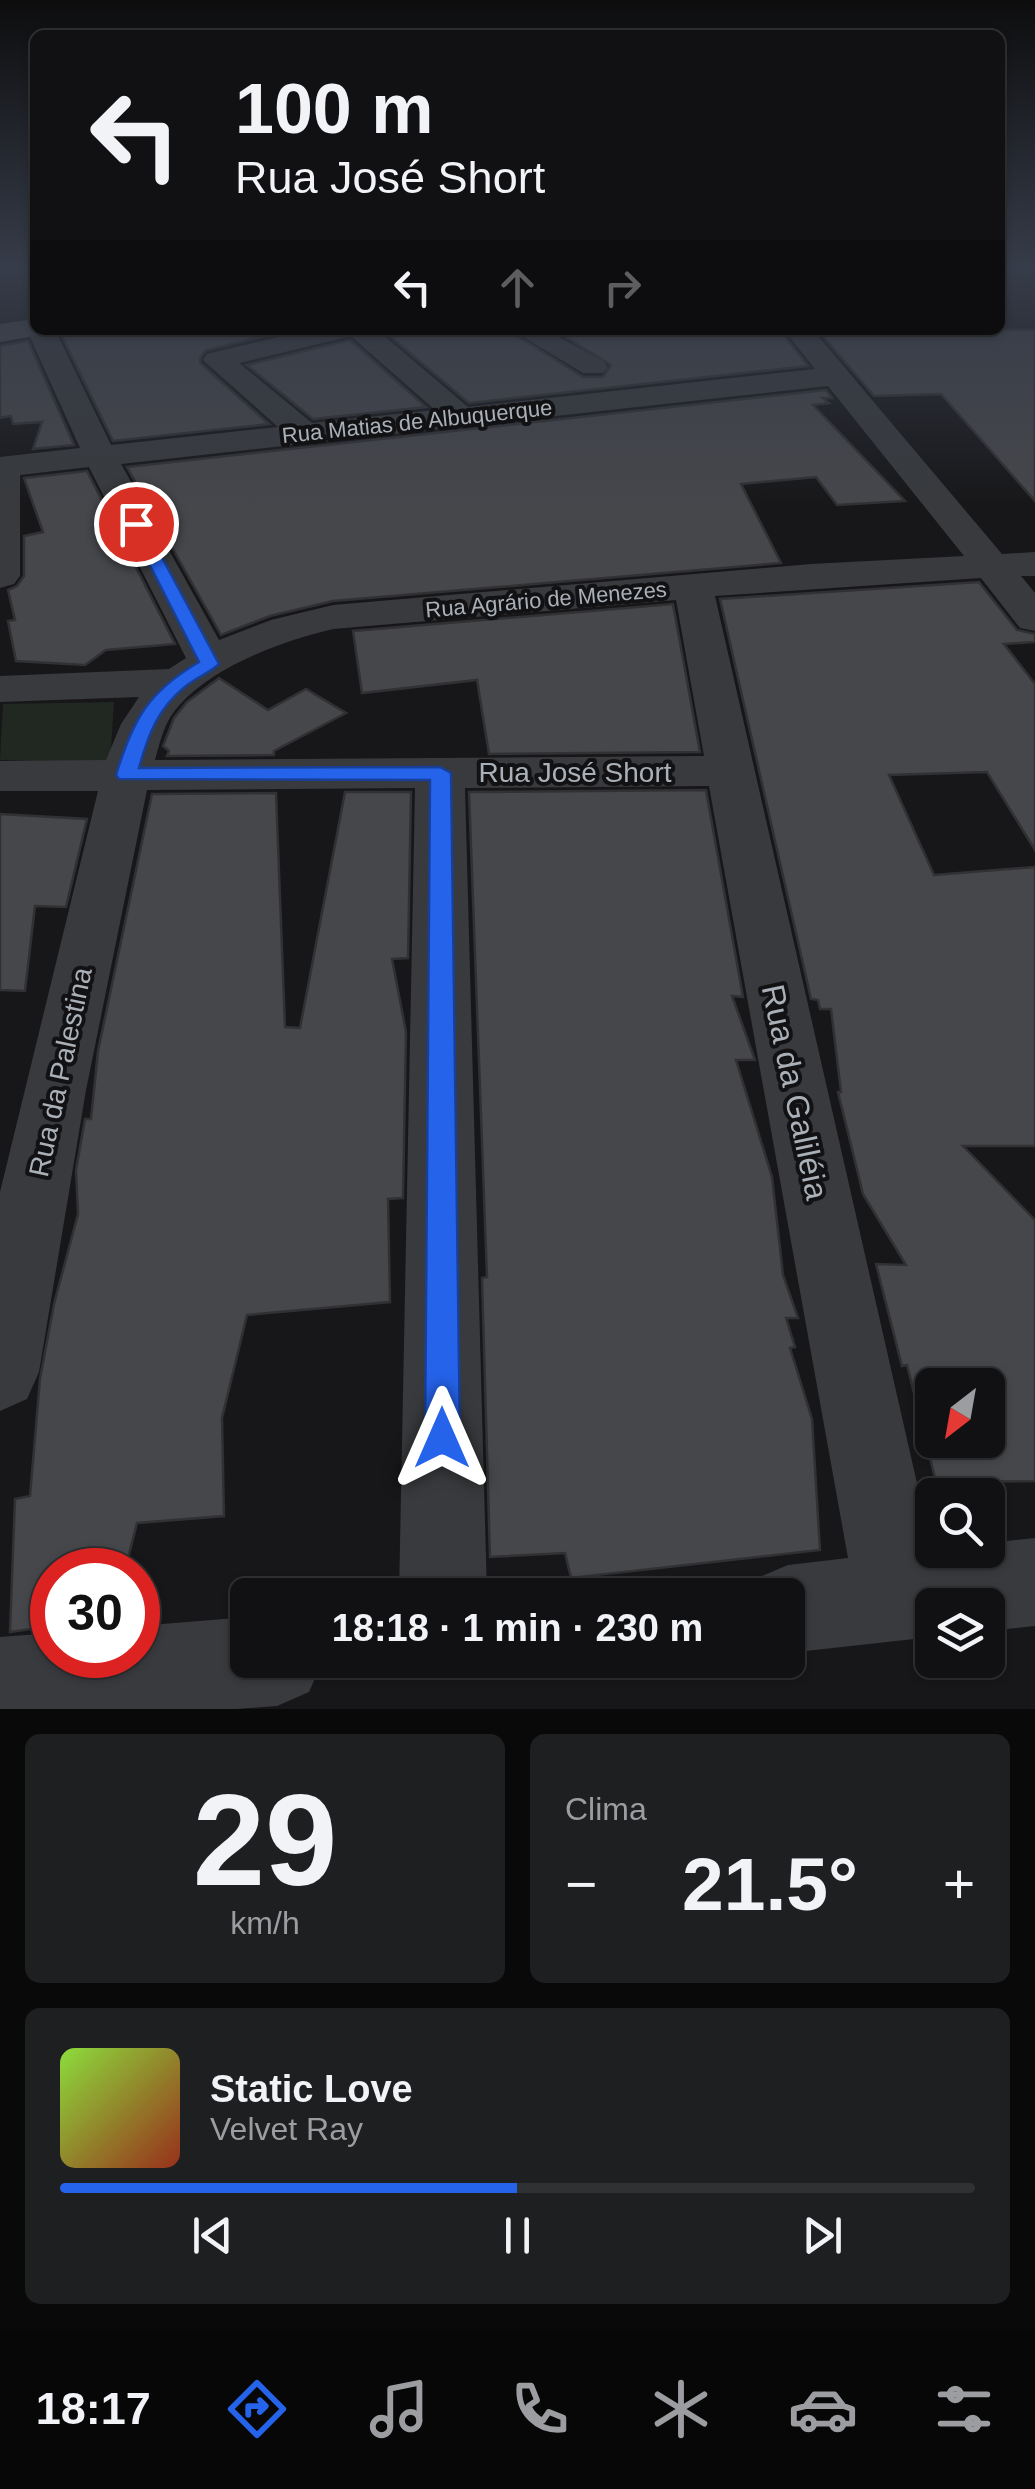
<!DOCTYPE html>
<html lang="pt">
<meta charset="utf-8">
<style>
body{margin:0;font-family:Arial,sans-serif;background:#1e1f21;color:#f1f3f6;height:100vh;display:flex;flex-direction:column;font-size:38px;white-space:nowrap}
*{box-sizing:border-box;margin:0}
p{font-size:32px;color:#9c9da0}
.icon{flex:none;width:55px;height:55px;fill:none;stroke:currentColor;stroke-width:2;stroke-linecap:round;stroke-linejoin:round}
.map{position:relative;height:1709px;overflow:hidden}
.side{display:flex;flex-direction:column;gap:25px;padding:25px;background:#09090a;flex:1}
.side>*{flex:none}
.hud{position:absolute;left:30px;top:30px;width:975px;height:305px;border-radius:15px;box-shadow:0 2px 8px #0004,0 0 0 2px #303133;background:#111113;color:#f1f3f6;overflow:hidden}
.needle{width:65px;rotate:211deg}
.controls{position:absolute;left:915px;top:1368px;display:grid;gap:20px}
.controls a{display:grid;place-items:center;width:90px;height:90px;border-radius:15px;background:#111113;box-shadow:0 2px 8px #0004,0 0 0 2px #303133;font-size:50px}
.speed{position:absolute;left:30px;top:1548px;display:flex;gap:20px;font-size:50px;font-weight:700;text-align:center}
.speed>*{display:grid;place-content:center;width:130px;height:130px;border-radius:50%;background:#111113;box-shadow:0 2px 8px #0004,0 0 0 2px #303133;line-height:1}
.speed .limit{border:15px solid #d22;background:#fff;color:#111}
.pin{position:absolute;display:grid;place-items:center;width:85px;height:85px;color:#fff;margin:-42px;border:5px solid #fff;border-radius:50%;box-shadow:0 2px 10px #0007}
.me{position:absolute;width:110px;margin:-55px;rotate:0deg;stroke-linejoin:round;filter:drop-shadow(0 0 8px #0008)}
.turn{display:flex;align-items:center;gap:35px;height:210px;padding:0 40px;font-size:45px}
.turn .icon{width:130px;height:130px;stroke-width:2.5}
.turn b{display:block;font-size:70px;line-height:85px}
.lanes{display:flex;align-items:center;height:95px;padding:0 40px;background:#0003;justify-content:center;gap:50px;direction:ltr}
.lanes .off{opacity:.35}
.big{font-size:75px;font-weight:600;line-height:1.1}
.side .widget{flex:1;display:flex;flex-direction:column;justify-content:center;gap:15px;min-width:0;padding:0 35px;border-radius:15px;background:#1e1f21}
.side .dial{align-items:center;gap:0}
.dial b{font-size:130px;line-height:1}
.song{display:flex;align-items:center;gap:30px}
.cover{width:120px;height:120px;border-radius:15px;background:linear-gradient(135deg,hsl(90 70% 55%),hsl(10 70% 35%))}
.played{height:10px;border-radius:5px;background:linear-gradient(90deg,#2563eb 50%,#303133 50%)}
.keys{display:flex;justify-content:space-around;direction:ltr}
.heat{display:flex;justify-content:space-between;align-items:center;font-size:55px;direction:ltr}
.side .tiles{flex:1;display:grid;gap:25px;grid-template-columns:1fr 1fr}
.widget:last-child{grid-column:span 2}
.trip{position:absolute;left:230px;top:1578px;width:575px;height:100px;border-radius:15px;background:#111113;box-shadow:0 2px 8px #0004,0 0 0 2px #303133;font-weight:600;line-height:100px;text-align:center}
.tabs{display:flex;height:160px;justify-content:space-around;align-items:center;background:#070708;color:#9c9da0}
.tabs .icon{width:70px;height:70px}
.tabs .selected{color:#2563eb}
.tabs b{font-size:45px;color:#f1f3f6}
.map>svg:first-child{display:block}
.green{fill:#212821}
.building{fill:#46474b;stroke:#313134;stroke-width:2.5;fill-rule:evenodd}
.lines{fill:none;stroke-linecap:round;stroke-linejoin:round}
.street{fill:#383a3d;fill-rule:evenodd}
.secondary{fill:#46494d;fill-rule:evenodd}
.route{fill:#2563eb;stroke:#184099;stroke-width:2.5}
.labels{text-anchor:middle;stroke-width:8;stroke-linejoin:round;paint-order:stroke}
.far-street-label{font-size:22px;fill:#aab0b7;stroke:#121214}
.street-label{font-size:28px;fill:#aab0b7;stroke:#121214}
.near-street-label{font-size:32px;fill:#aab0b7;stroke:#121214}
</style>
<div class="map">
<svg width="1035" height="1709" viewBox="0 0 1035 1709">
<rect width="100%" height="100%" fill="#171719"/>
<!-- green -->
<polygon class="green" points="114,702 110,763 0,760 3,704"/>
<!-- building -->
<g class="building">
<polygon points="59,330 292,330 206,350 200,358 200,363 269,424 113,441"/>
<polygon points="383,330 508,330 583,377 603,377 611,365 554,330 780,330 808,366 469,403"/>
<polygon points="818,330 1035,330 1035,501 941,394 874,396"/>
<polygon points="350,340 426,407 313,419 247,365"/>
<polygon points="28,341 74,445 33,449 42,422 13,424 11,416 0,418 0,346"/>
<polygon points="826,390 832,398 823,398 829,403 813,405 905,501 837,505 816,477 741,484 781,563 333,601 270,616 221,635 127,467"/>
<polygon points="87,471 175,644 106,650 85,665 16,661 8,621 15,620 8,590 17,586 24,576 24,536 43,532 24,478"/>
<path d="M979,582L1017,630L1035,634V642L1004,644L1035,684V850L987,772L889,775L934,875L1035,867V1146H963L1035,1220V1481L936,1482L907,1365L902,1366L876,1264L906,1265L863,1194L838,1092H841L831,1009H820L818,1000L811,999L720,599ZM932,1385H988V1440H932Z"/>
<polygon points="673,604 700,752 489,754 477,680 362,693 353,631"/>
<polygon points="219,678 268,710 306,689 346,713 274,751 274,755 167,756 169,751 163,746 174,718 187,702"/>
<polygon points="706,790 743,997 732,996 755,1060 736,1060 772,1177 783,1275 798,1318 786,1318 795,1347 790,1348 812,1419 820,1550 571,1578 565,1553 490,1557 482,1278 487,1277 469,792"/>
<polygon points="345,792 411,792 408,958 392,959 406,1032 403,1198 388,1199 390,1302 247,1315 222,1418 224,1516 137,1523 125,1570 52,1570 52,1626 10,1632 15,1499 30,1496 40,1379 54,1304 78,1214 76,1170 85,1119 91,1119 98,1051 152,794 276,793 285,1027 300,1028"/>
<polygon points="0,814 87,819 66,907 35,906 25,991 0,990"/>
</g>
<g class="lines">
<!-- street -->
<g class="street">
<path d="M35,323V330H55L111,445L278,427L203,360L207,354L308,330H377L468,407L815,369L784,330H813L1002,554L1035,552V576H1021L1035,593V631L1020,628L981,578L715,596L932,1549L988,1550V1543L1035,1538V1626L988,1631V1605H932V1637L788,1653V1595H749L757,1578L788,1565L848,1558L709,786L465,788L487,1595H399L415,788L147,790L86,1090L39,1372L27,1399L0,1411V1192L98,791H0V761L106,760L121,724L139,697L0,702V676L169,669L186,658L89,467L20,475V576L14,584L0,588V457L80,448L27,330ZM351,336L435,410L312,423L239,363ZM828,386L964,556L811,564L333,605L271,620L219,640L121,464ZM676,600L704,756L155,760C159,745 163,729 171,716C202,670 281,641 333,629Z"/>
<polygon points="512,330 546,330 603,361 608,367 603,373 583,373"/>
<polygon points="248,1617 248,1660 323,1660 309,1692 277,1706 237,1709 0,1709 0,1637 52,1633 52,1655 138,1655 138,1626"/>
</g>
<!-- secondary -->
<polygon class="secondary" points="35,319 35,330 48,330 45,334 0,342 0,324"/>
</g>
<!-- sky -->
<linearGradient id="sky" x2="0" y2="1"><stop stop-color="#0d0d0e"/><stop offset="0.53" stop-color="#363c49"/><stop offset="1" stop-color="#363c49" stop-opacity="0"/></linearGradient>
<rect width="1035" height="506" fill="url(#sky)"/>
<!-- route -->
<path class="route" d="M136,520L144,524L219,664C210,673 197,677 186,686C158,708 148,735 139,768L440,767L451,773L460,1438L455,1451L442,1456L430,1451L425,1438L430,780L119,779L116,775C133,719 148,692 199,662L129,524Z"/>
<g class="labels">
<!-- far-street labels -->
<g class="far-street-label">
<text transform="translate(417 421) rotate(-6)" y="8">Rua Matias de Albuquerque</text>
<text transform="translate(546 599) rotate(-5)" y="8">Rua Agrário de Menezes</text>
</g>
<!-- street labels -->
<g class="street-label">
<text x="575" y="782">Rua José Short</text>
<text transform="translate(60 1072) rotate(-78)" y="10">Rua da Palestina</text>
</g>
<!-- near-street labels -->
<g class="near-street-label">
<text transform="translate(795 1092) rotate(78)" y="11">Rua da Galiléia</text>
</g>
</g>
</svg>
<div class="controls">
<a><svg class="needle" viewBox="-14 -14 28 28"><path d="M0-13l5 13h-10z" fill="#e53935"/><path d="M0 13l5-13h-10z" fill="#9c9da0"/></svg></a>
<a><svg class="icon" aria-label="search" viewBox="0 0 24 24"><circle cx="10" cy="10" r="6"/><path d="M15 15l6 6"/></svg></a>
<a><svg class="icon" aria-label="layers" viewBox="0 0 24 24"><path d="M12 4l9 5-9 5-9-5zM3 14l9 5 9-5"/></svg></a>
</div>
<div class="speed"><div class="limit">30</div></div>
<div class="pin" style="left:136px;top:524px;background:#d93025"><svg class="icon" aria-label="arrive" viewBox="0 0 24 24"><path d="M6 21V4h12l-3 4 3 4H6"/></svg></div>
<svg class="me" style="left:442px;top:1438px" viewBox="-20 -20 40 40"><path d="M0-17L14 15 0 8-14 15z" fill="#2563eb" stroke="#fff" stroke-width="4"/></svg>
<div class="trip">18:18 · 1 min · 230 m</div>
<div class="hud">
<div class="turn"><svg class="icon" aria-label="left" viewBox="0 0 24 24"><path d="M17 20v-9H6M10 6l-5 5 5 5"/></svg><div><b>100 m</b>Rua José Short</div></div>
<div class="lanes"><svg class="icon" aria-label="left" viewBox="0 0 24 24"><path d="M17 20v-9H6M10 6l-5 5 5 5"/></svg><svg class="icon off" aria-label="ahead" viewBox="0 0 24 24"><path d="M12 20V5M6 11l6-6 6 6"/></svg><svg class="icon off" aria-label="right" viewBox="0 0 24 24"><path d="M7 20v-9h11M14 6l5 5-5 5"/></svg></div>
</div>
</div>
<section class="side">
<div class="tiles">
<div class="widget dial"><b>29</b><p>km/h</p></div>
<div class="widget"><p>Clima</p>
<div class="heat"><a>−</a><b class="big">21.5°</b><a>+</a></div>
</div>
<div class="widget">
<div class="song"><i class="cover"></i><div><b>Static Love</b><p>Velvet Ray</p></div></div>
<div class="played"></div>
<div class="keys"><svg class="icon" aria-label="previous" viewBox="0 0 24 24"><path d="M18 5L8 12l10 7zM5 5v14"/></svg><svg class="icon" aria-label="pause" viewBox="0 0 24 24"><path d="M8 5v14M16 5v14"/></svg><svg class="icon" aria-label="next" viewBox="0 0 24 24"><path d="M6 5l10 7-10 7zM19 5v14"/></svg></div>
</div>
</div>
</section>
<nav class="tabs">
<b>18:17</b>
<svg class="icon selected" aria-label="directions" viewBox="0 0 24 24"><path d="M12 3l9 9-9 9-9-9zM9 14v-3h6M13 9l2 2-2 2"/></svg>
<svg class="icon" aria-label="music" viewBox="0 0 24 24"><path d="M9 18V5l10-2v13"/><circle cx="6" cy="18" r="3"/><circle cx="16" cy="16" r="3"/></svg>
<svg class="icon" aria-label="phone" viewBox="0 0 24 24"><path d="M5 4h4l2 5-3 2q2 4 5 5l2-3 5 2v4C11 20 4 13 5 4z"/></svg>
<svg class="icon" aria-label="climate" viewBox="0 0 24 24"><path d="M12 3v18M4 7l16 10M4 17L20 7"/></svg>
<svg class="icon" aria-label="car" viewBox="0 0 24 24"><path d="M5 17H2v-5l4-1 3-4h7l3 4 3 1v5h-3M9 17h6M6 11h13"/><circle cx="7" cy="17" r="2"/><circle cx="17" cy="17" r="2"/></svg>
<svg class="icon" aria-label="filters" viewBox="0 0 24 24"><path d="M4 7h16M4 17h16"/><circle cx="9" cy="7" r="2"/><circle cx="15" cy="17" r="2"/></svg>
</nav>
